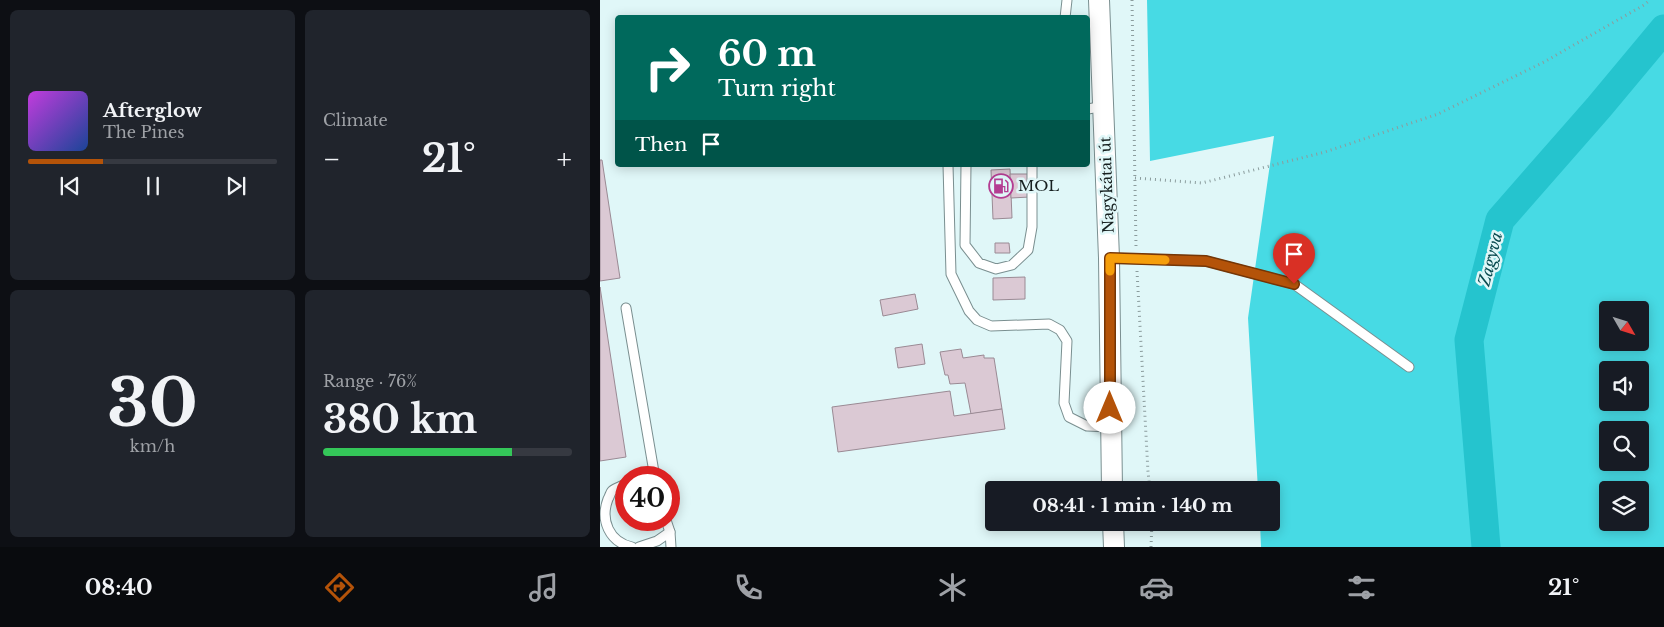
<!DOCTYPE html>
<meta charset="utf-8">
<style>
body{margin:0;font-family:"Libre Baskerville",serif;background:#20242c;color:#f1f3f6;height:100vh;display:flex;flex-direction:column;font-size:19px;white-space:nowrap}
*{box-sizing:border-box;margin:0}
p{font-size:16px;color:#9ea1a6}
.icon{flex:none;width:28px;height:28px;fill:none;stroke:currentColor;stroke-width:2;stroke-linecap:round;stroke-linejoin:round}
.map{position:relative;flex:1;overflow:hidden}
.drawer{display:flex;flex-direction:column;gap:10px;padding:10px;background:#0d0f14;width:600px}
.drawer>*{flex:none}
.hud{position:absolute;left:15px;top:15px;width:475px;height:152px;border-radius:5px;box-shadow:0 2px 12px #0003;background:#00695c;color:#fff;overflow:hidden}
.needle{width:32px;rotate:129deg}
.buttons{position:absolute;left:999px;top:301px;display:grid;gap:10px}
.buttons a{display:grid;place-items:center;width:50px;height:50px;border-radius:5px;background:#171b24;box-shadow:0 2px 12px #0003;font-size:25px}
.speed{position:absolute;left:15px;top:466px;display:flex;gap:10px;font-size:25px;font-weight:700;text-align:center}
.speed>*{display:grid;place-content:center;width:65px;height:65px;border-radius:50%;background:#171b24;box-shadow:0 2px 12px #0003;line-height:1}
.speed .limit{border:8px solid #d22;background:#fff;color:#111}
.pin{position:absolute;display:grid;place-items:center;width:42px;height:42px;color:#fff;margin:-51px -21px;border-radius:50% 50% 50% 0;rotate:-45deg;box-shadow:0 0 5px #0007}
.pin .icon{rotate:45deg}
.me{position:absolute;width:55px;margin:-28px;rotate:0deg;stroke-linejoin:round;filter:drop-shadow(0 0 4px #0008)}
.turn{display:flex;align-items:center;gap:18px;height:105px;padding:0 20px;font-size:22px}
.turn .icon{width:65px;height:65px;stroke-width:2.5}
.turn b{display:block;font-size:35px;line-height:42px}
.then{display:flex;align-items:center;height:48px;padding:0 20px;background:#0003;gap:10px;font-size:19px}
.big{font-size:38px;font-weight:700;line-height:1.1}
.drawer .card{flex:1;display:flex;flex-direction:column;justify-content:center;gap:8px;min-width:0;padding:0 18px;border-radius:8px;background:#20242c}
.drawer .dial{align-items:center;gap:0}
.dial b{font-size:65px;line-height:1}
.song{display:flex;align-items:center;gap:15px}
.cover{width:60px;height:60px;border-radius:8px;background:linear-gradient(135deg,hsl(290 70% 55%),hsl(220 70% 35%))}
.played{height:5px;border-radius:2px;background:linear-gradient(90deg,#b45309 30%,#363941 30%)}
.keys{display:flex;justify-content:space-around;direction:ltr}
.heat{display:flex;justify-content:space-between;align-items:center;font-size:28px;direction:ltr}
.charge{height:8px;border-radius:4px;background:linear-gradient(90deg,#34c759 76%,#363941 0)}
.drawer .tiles{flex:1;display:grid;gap:10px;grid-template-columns:repeat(2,1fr)}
.trip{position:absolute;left:385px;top:481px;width:295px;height:50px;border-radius:5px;background:#171b24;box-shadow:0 2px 12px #0003;font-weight:700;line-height:50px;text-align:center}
.tabs{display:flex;height:80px;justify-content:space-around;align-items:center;background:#090b0e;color:#9ea1a6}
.tabs .icon{width:35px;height:35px}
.tabs .selected{color:#b45309}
.tabs b{font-size:22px;color:#f1f3f6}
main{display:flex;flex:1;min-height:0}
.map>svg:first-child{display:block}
.forest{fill:#47dae4;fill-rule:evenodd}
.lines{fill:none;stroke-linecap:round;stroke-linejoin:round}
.river{stroke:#25c4ce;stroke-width:29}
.building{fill:#dbc9d4;stroke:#9a8a94}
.service-casing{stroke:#7a8f90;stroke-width:11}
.tertiary-casing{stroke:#7a8f90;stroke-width:22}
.path{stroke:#8b9c9d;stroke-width:3;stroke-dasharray:1 4;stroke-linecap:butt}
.service{stroke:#fff;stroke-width:9}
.tertiary{stroke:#fff;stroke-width:20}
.route-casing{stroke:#753606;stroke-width:12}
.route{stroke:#b45309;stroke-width:9}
.slow{stroke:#f59e0b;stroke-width:9}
.labels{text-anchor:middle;stroke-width:5;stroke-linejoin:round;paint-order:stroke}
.street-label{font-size:15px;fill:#172020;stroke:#e0f7f8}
.poi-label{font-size:15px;fill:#172020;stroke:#e0f7f8;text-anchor:start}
.water-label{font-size:16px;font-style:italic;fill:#094a4f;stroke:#e0f7f8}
</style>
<main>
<section class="drawer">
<div class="tiles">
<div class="card">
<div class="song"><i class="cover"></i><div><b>Afterglow</b><p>The Pines</p></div></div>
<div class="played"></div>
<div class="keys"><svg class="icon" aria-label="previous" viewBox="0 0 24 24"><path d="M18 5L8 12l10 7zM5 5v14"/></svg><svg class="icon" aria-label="pause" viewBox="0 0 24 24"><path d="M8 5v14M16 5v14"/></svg><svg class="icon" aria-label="next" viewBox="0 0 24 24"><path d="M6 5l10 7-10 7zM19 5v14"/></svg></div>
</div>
<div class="card"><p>Climate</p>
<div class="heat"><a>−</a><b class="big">21°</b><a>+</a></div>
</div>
<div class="card dial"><b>30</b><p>km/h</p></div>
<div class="card"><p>Range · 76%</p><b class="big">380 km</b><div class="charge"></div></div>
</div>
</section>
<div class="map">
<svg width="1064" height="547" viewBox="0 0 1064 547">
<rect width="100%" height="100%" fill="#e0f7f8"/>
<!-- forest -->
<path class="forest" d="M547,0H1064V547H661L660,523L671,522V490H658L648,318L674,136L550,161ZM1008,310H1040V342H1008ZM1008,370H1040V402H1008ZM1008,430H1040V462H1008ZM1008,490H1040V522H1008Z"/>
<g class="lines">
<!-- river -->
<polyline class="river" points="886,547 869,340 900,220 999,107 1064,29"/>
</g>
<!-- building -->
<g class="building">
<polygon points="0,160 2,160 20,278 0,281"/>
<polygon points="410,169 412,218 393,219 391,170"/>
<polygon points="410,174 430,174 430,197 411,198"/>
<polygon points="395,243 409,243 410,253 395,253"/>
<polygon points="425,277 425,299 393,300 393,278"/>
<polygon points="0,287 26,457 0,461"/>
<polygon points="315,294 318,309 283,316 280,300"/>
<polygon points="322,344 325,364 298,368 295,348"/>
<polygon points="361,349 363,358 384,355 384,358 394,358 402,409 371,414 365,383 350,384 348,375 345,375 340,352"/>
<polygon points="350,391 354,416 402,409 405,429 238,452 232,407"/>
</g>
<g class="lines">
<!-- service casing -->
<g class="service-casing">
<g id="service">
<polyline points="465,18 467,0"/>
<polyline points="488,109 504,106"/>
<polyline points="348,165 351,274 369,311 377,320 391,326 449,324 460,330 467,341 464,403 469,417 487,426 511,427"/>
<polyline points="366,165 365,245 379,263 396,269 412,265 428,250 432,227 432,165"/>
<polyline points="509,258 606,261 694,284 809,367"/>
<polyline points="26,308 55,478"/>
<path d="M26,484C22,486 15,488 12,491C10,493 10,496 8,499C0,520 9,542 32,547"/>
<polyline points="66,520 70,532 71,547"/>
<polyline points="39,547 57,541 70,532"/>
</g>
</g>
<!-- tertiary casing -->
<g class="tertiary-casing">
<g id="tertiary">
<polyline points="499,0 509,258 512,490"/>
<polyline points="513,522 514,547"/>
</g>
</g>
<!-- path -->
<g class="path">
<polyline points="532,0 536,247"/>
<polyline points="535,178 602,183 725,152 838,114 944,62 1044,5 1050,0"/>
<polyline points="537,271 548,472 550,490"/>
<polyline points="551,547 552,522"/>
</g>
<!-- service -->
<use href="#service" class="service"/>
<!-- tertiary -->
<use href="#tertiary" class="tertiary"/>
</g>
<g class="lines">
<!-- route casing -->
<g class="route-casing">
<polyline id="route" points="510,408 510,258 606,261 694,284"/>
</g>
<!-- route -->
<use href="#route" class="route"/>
<!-- slow -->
<polyline class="slow" points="510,271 510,258 565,260"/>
</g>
<!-- icons -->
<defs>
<g id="fuel-ring" transform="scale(1.25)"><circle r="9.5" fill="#e0f7f8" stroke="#b43d92" stroke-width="1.5"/><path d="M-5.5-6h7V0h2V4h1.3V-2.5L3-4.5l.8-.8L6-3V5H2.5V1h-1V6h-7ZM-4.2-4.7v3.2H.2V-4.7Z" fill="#b43d92"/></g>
</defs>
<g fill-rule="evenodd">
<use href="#fuel-ring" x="401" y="186"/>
</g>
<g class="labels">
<!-- street labels -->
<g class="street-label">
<text transform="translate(507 185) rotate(-92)" y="5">Nagykátai út</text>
</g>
<!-- poi labels -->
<g class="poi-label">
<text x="418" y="191">MOL</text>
</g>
<!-- water labels -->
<g class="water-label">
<text transform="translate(890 259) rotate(-76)" y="6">Zagyva</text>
</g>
</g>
</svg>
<div class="buttons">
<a><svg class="needle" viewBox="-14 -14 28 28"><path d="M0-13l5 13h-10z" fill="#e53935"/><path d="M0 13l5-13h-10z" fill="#9ea1a6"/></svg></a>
<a><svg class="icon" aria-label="sound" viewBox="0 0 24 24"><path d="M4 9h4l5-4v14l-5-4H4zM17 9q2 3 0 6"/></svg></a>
<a><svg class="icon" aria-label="search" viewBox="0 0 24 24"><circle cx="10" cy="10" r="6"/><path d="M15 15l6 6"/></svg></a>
<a><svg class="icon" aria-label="layers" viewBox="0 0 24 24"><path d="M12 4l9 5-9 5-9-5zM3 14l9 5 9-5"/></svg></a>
</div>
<div class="speed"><div class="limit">40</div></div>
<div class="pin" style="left:694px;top:284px;background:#d93025"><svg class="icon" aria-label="arrive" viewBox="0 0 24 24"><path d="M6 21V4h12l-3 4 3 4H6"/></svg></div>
<svg class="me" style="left:510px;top:408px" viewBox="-20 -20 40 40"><circle r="19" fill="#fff"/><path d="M0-13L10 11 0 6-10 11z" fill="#b45309"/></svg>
<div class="trip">08:41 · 1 min · 140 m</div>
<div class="hud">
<div class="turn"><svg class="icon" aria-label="right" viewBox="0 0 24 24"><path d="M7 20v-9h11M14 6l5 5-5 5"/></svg><div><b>60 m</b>Turn right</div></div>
<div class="then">Then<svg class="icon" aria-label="arrive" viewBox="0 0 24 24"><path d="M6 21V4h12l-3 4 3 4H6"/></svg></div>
</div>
</div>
</main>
<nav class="tabs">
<b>08:40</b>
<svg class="icon selected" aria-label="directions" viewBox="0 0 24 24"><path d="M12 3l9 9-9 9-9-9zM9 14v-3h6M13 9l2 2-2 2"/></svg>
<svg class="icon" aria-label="music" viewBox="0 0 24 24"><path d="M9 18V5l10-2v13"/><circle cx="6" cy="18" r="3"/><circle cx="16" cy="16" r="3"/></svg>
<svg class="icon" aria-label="phone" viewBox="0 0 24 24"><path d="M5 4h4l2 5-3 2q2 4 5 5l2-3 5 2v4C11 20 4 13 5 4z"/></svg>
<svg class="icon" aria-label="climate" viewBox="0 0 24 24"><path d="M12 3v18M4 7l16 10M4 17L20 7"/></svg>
<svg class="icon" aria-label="car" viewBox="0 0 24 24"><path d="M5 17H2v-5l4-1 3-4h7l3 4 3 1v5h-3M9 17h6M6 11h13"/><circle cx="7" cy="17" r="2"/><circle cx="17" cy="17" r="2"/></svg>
<svg class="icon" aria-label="filters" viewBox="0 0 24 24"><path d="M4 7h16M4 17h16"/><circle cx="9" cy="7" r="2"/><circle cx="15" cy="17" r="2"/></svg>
<b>21°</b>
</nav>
